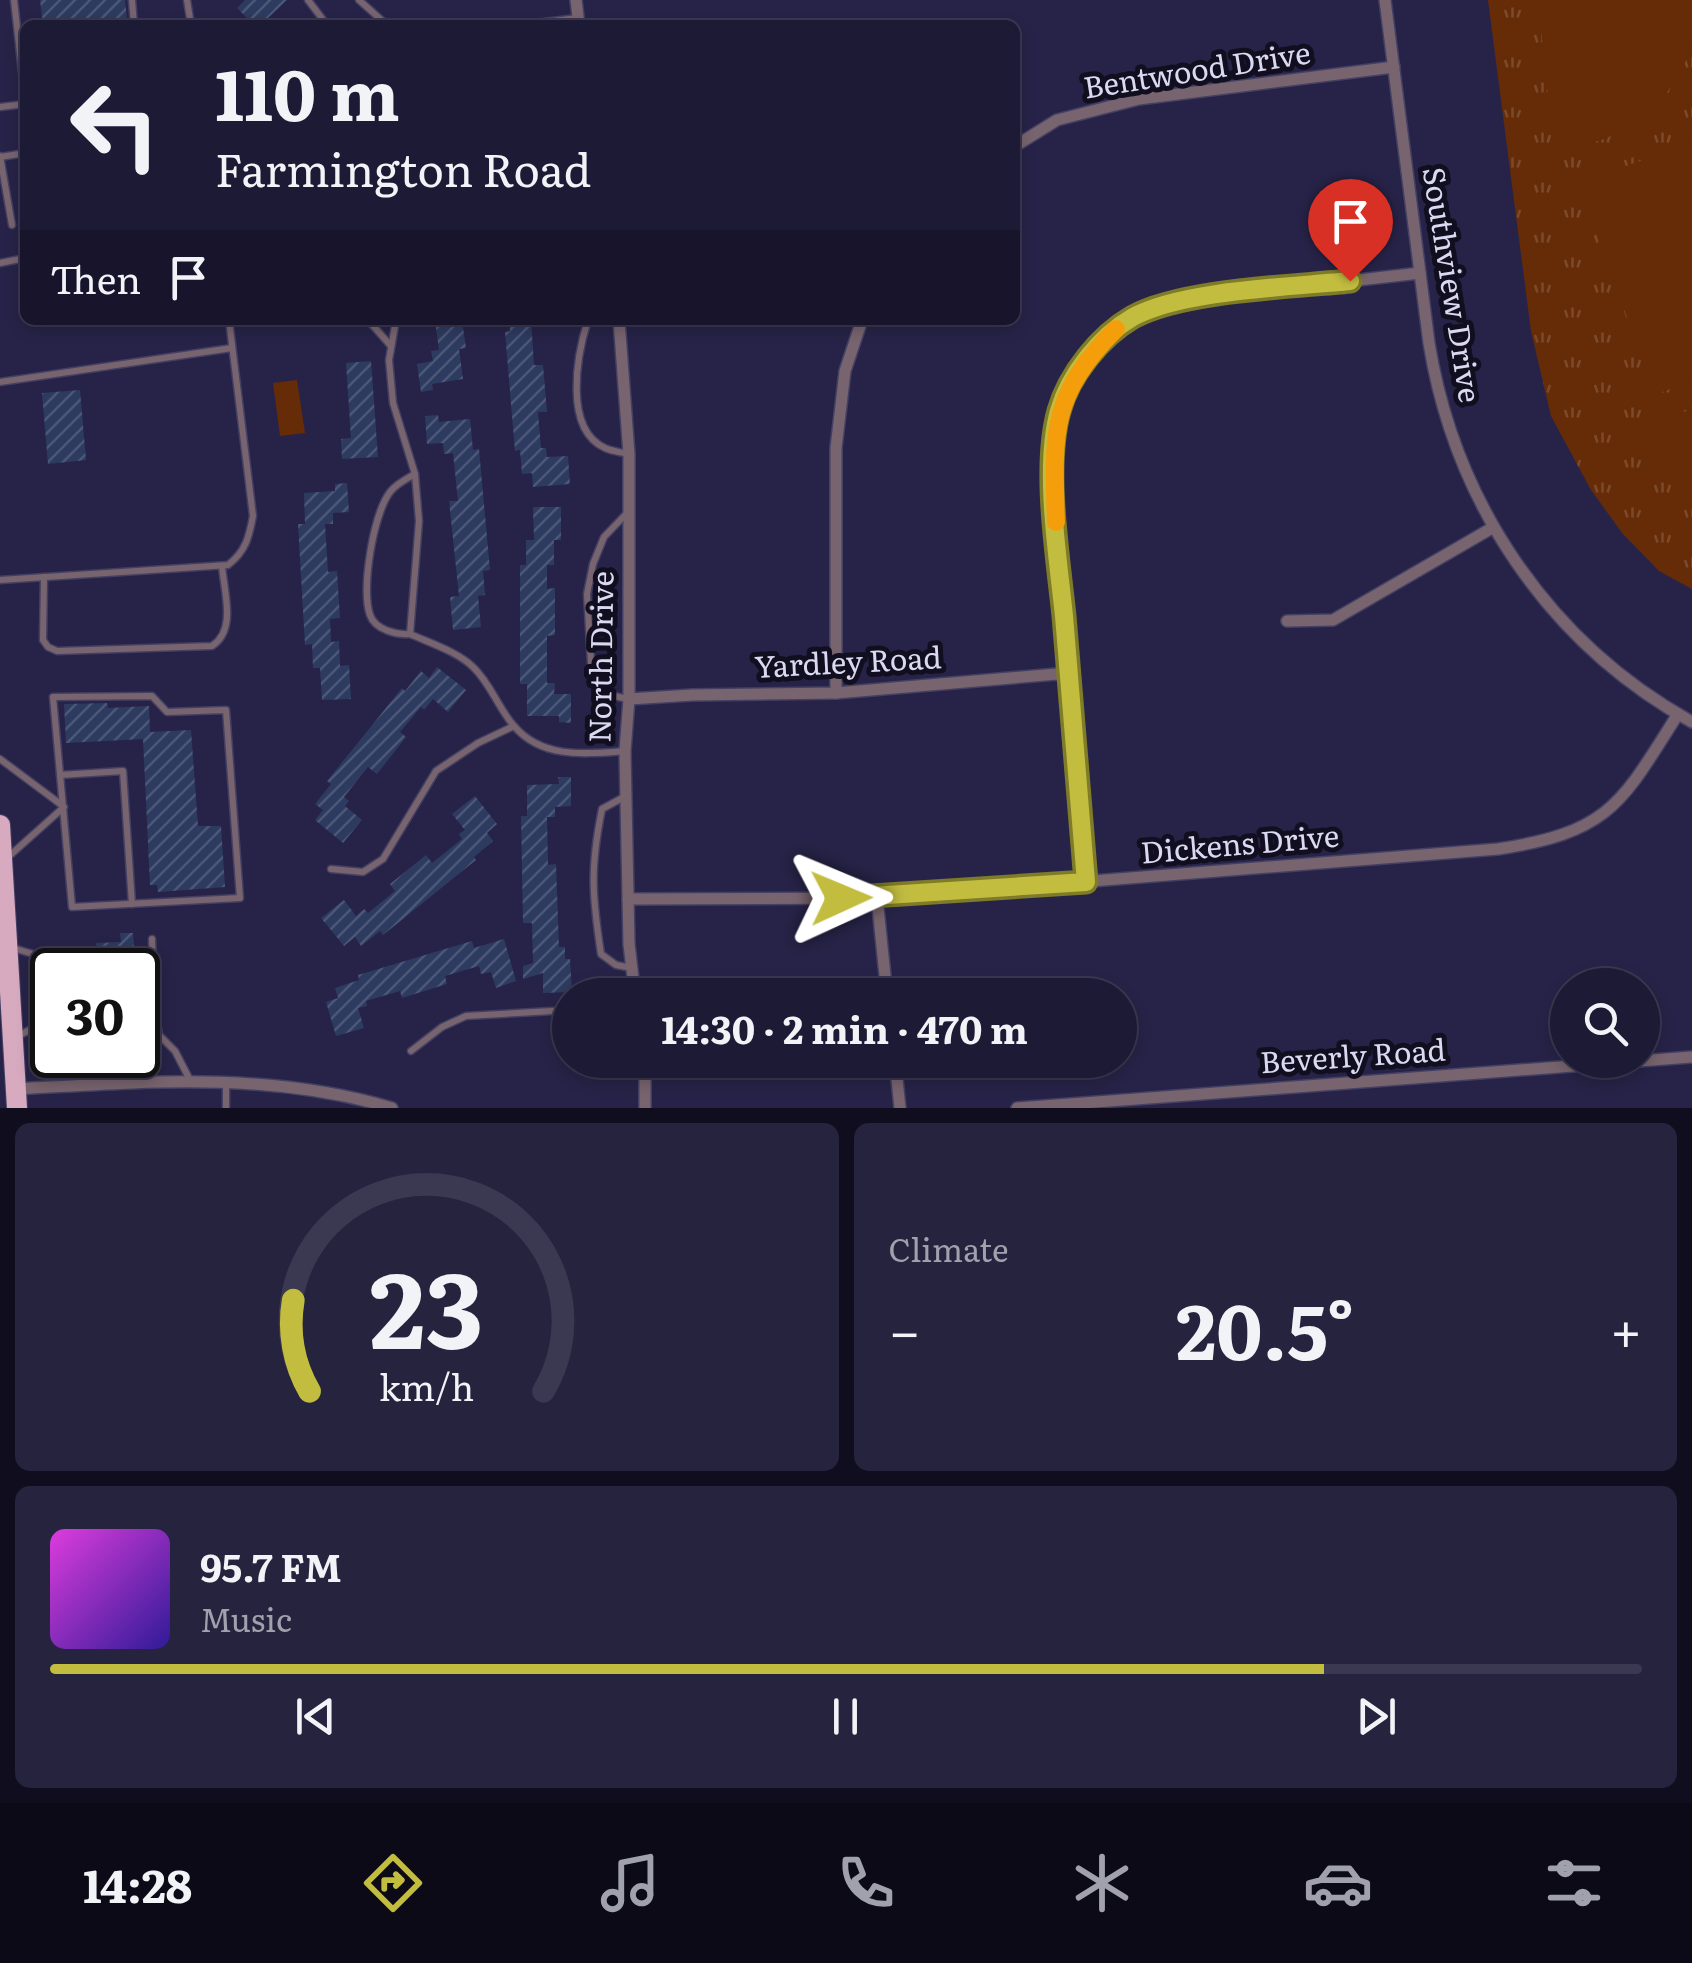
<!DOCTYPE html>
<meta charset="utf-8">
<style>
body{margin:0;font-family:Literata,serif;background:#25233e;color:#f1f3f6;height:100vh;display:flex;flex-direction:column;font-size:38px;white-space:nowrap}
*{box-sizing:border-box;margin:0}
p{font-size:32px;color:#a0a1ad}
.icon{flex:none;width:55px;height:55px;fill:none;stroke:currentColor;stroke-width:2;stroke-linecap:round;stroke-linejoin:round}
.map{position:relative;height:1108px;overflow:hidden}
.side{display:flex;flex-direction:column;gap:15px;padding:15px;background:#100e1e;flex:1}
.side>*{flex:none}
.top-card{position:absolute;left:20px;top:20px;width:1000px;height:305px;border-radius:15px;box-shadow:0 5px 15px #0003,0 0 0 2px #3b3851;background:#1d1a36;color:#f1f3f6;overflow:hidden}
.buttons{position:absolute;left:1550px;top:968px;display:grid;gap:20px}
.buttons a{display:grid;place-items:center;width:110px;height:110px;border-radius:50%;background:#1d1a36;box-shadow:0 5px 15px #0003,0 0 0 2px #3b3851;font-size:50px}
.speed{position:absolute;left:30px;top:948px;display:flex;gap:20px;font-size:50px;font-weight:700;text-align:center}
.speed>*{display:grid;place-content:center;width:130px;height:130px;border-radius:50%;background:#1d1a36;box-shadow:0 5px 15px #0003,0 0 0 2px #3b3851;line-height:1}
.speed .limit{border:5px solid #111;border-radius:15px;background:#fff;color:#111}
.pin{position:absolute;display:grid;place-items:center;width:85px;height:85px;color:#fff;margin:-102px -42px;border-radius:50% 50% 50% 0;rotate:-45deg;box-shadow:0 0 10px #0007}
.pin .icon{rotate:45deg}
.me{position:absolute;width:110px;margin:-55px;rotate:89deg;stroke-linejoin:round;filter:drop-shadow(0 0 8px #0008)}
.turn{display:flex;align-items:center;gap:35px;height:210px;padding:0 30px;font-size:45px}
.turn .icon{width:130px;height:130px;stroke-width:2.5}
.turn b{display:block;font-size:70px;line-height:85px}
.then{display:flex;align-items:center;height:95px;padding:0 30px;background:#0003;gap:20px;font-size:38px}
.big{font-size:75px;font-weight:700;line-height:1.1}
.side .widget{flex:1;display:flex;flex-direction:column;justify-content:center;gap:15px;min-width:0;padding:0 35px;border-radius:15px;background:#25233e}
.side .dial{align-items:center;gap:0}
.dial svg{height:260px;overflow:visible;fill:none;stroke:#3b3851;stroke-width:7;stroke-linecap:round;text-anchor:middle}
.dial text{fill:#f1f3f6;stroke:none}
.song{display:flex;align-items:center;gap:30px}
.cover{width:120px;height:120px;border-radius:15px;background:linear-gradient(135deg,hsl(300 70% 55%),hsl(250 70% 35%))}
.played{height:10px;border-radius:5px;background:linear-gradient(90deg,#c2bd3f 80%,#3b3851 80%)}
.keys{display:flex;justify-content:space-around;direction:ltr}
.heat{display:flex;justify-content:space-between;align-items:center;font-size:55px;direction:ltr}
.side .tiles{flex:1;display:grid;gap:15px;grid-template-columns:1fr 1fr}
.widget:last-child{grid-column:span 2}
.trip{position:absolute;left:552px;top:978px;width:585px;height:100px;border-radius:50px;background:#1d1a36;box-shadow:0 5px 15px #0003,0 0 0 2px #3b3851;font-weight:700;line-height:100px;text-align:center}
.tab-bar{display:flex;height:160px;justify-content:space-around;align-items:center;background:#0c0a16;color:#a0a1ad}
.tab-bar .icon{width:70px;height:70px}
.tab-bar .on{color:#c2bd3f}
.tab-bar b{font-size:45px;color:#f1f3f6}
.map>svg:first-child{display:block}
.park{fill:url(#park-tufts)}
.garden{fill:#662b07}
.building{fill:url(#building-hatch)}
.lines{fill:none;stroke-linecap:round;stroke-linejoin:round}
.service-casing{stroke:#444063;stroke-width:9}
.minor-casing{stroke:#444063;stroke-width:14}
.trunk-casing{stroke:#444063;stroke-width:22}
.service{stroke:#78646e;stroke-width:6}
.minor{stroke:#78646e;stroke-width:11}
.trunk{stroke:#d7aac0;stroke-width:20}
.route-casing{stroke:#7e7b29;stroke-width:25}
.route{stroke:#c2bd3f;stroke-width:18}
.slow{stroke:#f59e0b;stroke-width:18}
.labels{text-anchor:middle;stroke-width:10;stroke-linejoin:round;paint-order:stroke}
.street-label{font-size:30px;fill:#dad9f1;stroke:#110f1f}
</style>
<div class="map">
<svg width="1692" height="1108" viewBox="0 0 1692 1108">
<defs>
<pattern id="park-tufts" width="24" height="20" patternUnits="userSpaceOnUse" patternTransform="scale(2.5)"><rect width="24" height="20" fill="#662b07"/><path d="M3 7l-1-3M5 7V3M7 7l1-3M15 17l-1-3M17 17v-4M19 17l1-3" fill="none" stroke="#7b492c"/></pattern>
<pattern id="building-hatch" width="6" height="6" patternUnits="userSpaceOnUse" patternTransform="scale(2.5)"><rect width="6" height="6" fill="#2d3b60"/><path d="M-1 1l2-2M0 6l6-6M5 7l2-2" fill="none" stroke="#4b5777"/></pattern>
</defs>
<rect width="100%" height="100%" fill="#272348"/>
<!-- park -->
<polygon class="park" points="1488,0 1692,0 1692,589 1659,571 1623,534 1591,490 1551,416 1531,331"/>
<!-- garden -->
<g class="garden">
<path d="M1538,0H1692C1692,13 1692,27 1692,40C1691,53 1684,65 1677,77C1649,126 1608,142 1554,152Z"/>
<polygon points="1692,143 1692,381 1654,395 1580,182"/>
<polygon points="297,380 305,433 280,436 273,383"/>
<polygon points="1692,408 1692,511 1649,431"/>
</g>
<!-- building -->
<g class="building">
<polygon points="40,0 125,0 127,18 87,25 43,25"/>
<polygon points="245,0 287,0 268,18 275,25 240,25 247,18 237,8"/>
<polygon points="435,320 462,320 466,348 459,349 463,379 432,384 433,390 421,392 417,364 433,361 431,351 439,350"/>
<polygon points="509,320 531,320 534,365 543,365 547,412 538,412 541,448 546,448 547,457 568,456 570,484 533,487 532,473 522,474 520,450 515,451 505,332 510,331"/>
<polygon points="371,361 378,457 342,459 341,439 351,438 346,363"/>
<polygon points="80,390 86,460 48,464 42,393"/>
<polygon points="438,415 439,422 470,419 473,450 479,449 490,570 483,571 485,595 478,596 481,627 453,630 450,597 459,596 449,501 458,501 453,453 444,454 443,443 427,444 425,416"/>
<polygon points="347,483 349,512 333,513 333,524 325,524 328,572 337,571 340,618 330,619 331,642 339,641 340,666 349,665 351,699 322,700 320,668 313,668 312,644 305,645 298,524 305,524 304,493 335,491 335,484"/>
<polygon points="533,507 561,507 561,540 554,540 554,565 547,565 547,589 555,588 555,635 547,636 547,683 555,683 554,694 571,694 571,723 559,722 559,716 527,716 527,684 520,684 520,565 526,565 526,540 534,540"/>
<polygon points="437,667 466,690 448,712 433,699 424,710 421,707 400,732 406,737 377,774 368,767 344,797 349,801 345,806 362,820 343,843 315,820 323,810 315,804 331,784 327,781 402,688 405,691 421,671 429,678"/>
<polygon points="107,703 108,708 149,706 150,732 191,730 198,826 221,826 225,887 158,892 157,885 150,885 143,739 66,743 64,704"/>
<polygon points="558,777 571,777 571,806 555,807 555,817 547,817 548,865 556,864 559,947 565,947 565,959 570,959 572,992 543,993 543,973 523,979 523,966 533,963 532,923 523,923 521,816 527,816 527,785 559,784"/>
<polygon points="475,796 497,824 487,833 493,841 474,857 476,860 383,935 380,931 361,946 355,937 344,946 321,918 344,900 356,916 364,909 368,913 395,891 390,884 426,855 432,863 462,839 459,834 465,830 452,814"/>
<polygon points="120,933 133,933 136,970 98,970 96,943 121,942"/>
<polygon points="504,939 516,981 496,988 491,972 481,974 479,966 445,976 447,984 402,998 400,991 366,1001 367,1006 358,1008 364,1028 336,1036 326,1002 338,998 335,988 359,980 358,975 472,941 474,948"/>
</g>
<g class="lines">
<!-- service casing -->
<g class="service-casing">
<g id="service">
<polyline points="14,0 25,99"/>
<polyline points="132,0 134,25"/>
<polyline points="187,0 191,25"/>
<polyline points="308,0 327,25"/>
<polyline points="359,0 387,25"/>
<polyline points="521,25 577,18"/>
<polyline points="0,107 25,104"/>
<polyline points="0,156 12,225"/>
<polyline points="0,157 25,153"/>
<polyline points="0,263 25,258"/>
<polyline points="368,320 391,346"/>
<path d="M396,320L389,360L393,403L415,474L419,521L410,634C430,643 458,652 473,667C491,684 498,708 514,726C542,759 585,754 625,751"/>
<path d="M588,320C577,354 563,429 605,448C611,451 621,452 628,454"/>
<polyline points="0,382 232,348"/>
<path d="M44,577L43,640L48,647L57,651L212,646C237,630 224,592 222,566"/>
<path d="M0,580L228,565C246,551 249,537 253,516L229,320"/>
<path d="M410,634C397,635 375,630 370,615C361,589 373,515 390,492C396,484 406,479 415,474"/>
<polygon points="152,696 167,712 226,710 240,898 72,907 53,697"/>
<polyline points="628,699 605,694 592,680 587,594 593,564 604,537 628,512"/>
<polyline points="0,759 63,806"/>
<polyline points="60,775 123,771 132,904"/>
<path d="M624,797L602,809C590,868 592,895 601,954L616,965L632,968"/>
<polyline points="7,858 64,807"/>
<polyline points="331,869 363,872 383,859 436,771 478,743 514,726"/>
<polyline points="152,939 154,1005 159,1035 175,1051 190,1080"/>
<polyline points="13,948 53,960 61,970"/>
<polyline points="138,1035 159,1035"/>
<polyline points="18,1036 52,1018"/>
<polyline points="411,1051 442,1027 466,1016 570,1010"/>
<polyline points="226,1084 226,1108"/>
</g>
</g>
<!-- minor casing -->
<g class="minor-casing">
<g id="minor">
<polyline points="576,0 579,25"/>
<path d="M1385,0L1429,343C1455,503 1549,643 1692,722"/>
<polyline points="1015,146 1057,120 1139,99 1394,67"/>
<polyline points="619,320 629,454 629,699 625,751 629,944 635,995"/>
<polyline points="1287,621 1333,620 1492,528"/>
<polyline points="836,693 836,448 845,371 862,320"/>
<polyline points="629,699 692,695 836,693 1069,673"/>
<polyline points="1086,882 1056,533 1053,451 1059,410 1078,372 1091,354 1121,325 1175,301 1420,273"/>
<polyline points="877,898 887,995"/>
<path d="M628,899L877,898L1498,849C1610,832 1621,804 1678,714"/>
<polyline points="895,1060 900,1108"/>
<path d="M16,1089C142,1082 269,1071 392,1108"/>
<polyline points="645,1108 645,1060"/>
<polyline points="1017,1108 1692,1057"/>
</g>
</g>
<!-- trunk casing -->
<g class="trunk-casing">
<polyline id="trunk" points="0,825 17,1108"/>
</g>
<!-- service -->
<use href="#service" class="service"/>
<!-- minor -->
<use href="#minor" class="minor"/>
<!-- trunk -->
<use href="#trunk" class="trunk"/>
</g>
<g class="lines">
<!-- route casing -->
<g class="route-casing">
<path id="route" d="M841,898L1086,882C1079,794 1072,705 1064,616C1058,557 1043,468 1059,411C1069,375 1100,336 1133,317C1182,290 1291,287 1350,281"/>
</g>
<!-- route -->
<use href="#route" class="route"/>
<!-- slow -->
<path class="slow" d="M1056,522C1053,433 1050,395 1116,329"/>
</g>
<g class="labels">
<!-- street labels -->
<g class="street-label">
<text transform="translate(1197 71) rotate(-9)" y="10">Bentwood Drive</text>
<text transform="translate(1451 285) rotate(81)" y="10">Southview Drive</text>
<text transform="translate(602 657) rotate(-89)" y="10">North Drive</text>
<text transform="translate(848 663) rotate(-3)" y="10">Yardley Road</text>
<text transform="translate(1240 845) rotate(-5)" y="10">Dickens Drive</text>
<text transform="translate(1353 1057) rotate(-4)" y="10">Beverly Road</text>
</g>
</g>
</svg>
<div class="buttons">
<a><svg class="icon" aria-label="search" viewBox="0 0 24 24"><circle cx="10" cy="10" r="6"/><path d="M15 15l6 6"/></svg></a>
</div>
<div class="speed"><div class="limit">30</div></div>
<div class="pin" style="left:1350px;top:281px;background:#d93025"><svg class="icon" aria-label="arrive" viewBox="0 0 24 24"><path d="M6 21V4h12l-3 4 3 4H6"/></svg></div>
<svg class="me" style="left:841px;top:898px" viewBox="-20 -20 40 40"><path d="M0-17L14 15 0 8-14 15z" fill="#c2bd3f" stroke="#fff" stroke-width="4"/></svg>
<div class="trip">14:30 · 2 min · 470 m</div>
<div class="top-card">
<div class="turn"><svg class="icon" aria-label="left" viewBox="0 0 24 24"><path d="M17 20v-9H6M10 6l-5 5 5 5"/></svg><div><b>110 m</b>Farmington Road</div></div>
<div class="then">Then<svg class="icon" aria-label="arrive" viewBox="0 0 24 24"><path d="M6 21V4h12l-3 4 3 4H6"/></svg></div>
</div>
</div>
<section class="side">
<div class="tiles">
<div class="widget dial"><svg viewBox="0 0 100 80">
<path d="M14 69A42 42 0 1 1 86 69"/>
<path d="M14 69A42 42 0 0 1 9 41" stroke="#c2bd3f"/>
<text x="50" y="56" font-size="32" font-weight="700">23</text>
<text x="50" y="72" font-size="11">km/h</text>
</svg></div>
<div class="widget"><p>Climate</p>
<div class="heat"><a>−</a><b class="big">20.5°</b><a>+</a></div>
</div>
<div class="widget">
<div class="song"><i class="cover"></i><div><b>95.7 FM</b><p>Music</p></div></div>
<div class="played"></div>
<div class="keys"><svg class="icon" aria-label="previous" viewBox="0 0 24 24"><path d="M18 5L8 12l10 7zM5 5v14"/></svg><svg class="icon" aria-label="pause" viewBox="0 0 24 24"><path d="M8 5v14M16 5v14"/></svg><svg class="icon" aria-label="next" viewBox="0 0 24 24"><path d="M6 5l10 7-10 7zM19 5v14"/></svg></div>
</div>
</div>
</section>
<nav class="tab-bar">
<b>14:28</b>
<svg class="icon on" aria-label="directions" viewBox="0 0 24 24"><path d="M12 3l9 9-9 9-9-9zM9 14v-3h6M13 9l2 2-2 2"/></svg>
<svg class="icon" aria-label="music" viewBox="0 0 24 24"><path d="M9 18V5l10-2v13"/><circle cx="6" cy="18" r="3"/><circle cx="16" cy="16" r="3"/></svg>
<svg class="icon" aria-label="phone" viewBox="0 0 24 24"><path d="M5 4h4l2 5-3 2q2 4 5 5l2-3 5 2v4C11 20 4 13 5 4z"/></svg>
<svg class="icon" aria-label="climate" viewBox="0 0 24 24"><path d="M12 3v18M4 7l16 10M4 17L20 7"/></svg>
<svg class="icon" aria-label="car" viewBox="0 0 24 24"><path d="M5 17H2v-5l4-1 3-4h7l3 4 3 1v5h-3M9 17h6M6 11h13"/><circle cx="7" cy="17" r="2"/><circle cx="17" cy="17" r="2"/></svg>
<svg class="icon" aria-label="filters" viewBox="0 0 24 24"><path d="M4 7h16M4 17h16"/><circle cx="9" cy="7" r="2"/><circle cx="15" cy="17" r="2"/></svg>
</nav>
